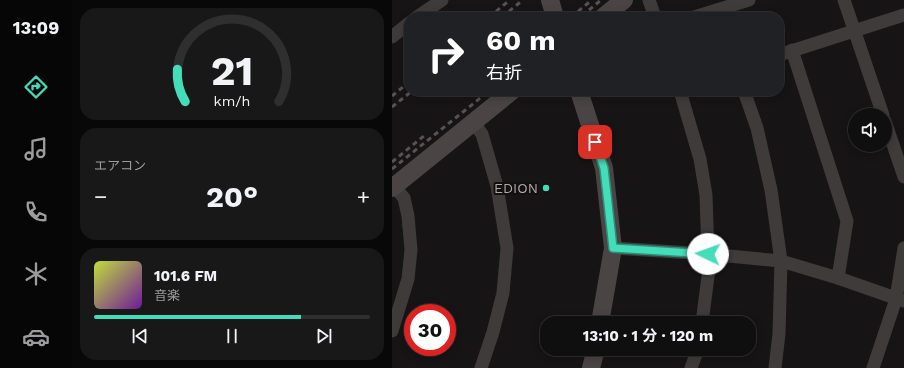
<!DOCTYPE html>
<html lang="ja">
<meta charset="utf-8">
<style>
body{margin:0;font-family:"Work Sans","Noto Sans JP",sans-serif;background:#191818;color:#f1f3f6;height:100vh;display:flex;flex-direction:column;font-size:15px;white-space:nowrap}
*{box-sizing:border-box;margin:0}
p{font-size:13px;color:#9c9c9e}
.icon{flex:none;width:22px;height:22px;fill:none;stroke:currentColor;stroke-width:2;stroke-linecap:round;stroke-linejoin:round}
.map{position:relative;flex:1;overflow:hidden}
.side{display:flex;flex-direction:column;gap:8px;padding:8px;background:#090808;width:320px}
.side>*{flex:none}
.top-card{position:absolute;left:12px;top:12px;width:380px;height:84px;border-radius:16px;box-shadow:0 2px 10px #0003,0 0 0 1px #302f2f;background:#202124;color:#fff;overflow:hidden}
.tools{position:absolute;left:456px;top:108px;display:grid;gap:8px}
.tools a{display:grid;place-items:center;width:44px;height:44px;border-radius:50%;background:#100f0f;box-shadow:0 2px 10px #0003,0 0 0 1px #302f2f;font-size:20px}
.speed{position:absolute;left:12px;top:304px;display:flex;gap:8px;font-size:20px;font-weight:700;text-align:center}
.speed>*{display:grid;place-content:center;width:52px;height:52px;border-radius:50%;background:#100f0f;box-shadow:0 2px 10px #0003,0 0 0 1px #302f2f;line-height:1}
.speed .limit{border:6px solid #d22;background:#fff;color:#111}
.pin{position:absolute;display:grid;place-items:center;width:34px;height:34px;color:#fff;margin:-17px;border-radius:8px;box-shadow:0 2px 6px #0006}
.me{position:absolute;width:44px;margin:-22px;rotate:273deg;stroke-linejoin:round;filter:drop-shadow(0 0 3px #0008)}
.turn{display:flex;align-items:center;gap:14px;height:84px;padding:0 16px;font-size:18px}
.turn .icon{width:52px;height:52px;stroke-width:2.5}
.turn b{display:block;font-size:28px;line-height:34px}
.big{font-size:30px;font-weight:700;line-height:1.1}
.side .tile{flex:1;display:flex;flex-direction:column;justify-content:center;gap:6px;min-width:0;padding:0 14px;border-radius:16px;background:#191818}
.side .dial{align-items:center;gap:0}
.dial svg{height:104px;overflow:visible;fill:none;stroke:#302f2f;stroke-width:7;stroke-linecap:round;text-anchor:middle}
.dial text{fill:#f1f3f6;stroke:none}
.song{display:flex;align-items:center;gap:12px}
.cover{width:48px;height:48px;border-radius:6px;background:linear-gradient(135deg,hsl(70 70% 55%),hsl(280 70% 35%))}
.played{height:4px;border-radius:2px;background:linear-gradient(90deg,#44ddba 75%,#302f2f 75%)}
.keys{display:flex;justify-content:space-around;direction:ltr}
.heat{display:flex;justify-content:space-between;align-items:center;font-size:22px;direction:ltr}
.trip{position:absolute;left:148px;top:316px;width:216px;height:40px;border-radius:16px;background:#100f0f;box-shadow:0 2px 10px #0003,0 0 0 1px #302f2f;font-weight:700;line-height:40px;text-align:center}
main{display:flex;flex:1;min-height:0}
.tab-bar{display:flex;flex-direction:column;width:72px;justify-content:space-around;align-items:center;background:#060606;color:#9c9c9e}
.tab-bar .icon{width:28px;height:28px}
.tab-bar .active{color:#44ddba}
.tab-bar b{font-size:18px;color:#f1f3f6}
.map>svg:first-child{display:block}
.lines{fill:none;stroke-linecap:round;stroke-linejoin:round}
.street{stroke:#3f3b3b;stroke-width:13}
.secondary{stroke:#4a4445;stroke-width:18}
.rail{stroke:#595254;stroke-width:3;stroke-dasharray:5 4;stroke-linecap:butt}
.route-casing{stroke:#2c9079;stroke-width:10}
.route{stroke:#44ddba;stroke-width:7}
.poi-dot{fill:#44ddba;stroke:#110f0f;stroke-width:1.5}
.labels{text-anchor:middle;stroke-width:4;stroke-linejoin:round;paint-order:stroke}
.poi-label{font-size:14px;fill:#b4a7aa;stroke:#110f0f;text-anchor:end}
</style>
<main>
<nav class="tab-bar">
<b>13:09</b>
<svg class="icon active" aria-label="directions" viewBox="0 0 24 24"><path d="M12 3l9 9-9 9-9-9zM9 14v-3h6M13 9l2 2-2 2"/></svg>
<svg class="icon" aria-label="music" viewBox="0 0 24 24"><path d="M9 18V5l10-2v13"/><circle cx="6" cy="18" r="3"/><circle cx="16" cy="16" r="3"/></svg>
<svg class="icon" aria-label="phone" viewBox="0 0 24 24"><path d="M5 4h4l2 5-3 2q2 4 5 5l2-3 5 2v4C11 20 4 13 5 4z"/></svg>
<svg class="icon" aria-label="climate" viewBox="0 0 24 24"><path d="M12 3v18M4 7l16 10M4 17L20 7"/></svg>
<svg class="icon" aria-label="car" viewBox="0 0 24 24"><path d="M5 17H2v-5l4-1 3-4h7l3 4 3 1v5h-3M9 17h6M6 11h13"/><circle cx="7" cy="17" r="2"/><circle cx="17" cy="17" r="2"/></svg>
</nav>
<section class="side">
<div class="tile dial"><svg viewBox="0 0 100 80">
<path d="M14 69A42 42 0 1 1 86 69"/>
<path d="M14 69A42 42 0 0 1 8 44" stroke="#44ddba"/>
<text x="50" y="56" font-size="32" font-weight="700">21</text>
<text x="50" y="72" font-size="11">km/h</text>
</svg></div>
<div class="tile"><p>エアコン</p>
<div class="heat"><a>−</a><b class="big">20°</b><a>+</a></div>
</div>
<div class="tile">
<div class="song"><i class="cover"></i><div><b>101.6 FM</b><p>音楽</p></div></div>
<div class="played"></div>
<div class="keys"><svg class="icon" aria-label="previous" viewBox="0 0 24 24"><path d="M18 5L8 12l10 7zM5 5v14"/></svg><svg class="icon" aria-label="pause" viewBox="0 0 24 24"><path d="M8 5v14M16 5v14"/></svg><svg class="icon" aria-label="next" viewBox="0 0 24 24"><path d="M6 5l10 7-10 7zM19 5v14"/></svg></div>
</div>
</section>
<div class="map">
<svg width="512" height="368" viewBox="0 0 512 368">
<rect width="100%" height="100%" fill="#161414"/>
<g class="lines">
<!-- street -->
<g class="street">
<polyline points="257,0 263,17"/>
<polyline points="452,0 491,115"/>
<polyline points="25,17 50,0"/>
<polyline points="302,17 357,0"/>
<polyline points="0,37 17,23"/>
<polyline points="400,50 455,221 446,278"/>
<polyline points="387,55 512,15"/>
<polyline points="288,91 308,159 314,195 316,254 318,261 310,323"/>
<polyline points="352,91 365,128 379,190 389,261 387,334 383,368"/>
<polyline points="493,121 512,177"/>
<polyline points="81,122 90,134 105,186 115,248 111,293 101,332 89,368"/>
<polyline points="221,248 316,254 389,261 446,278 512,301"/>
<polyline points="0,331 16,279 19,250 16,216 12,198 2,186"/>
<polyline points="299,368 306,349"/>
<polyline points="481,368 504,299 512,248"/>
</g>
<!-- secondary -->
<g class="secondary">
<polyline points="158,0 163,17"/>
<polyline points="211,17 232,0"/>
<polyline points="187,91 212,168 221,248 208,323"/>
<polyline points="0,188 120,91"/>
<polyline points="199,368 204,349"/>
</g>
<!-- rail -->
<g class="rail">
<polyline points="197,10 209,0"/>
<polyline points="97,17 118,0"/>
<polyline points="110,17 131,0"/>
<polyline points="179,17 200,0"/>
<polyline points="0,96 17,82"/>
<polyline points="0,107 20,91"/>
<polyline points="0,162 33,135"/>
<polyline points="0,169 97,91"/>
</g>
</g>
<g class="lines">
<!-- route casing -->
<g class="route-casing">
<polyline id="route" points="203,142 212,168 221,248 316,254"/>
</g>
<!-- route -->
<use href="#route" class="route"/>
</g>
<!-- markers -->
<circle class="poi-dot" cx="154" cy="188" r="4"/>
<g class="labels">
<!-- poi labels -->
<g class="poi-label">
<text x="146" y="193">EDION</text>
</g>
</g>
</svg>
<div class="tools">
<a><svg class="icon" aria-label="sound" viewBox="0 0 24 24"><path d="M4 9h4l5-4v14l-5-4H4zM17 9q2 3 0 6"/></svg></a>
</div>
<div class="speed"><div class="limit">30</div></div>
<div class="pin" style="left:203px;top:142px;background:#d93025"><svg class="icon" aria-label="arrive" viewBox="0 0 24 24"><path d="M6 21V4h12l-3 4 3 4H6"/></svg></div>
<svg class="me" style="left:316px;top:254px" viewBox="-20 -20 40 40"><circle r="19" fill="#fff"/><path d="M0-13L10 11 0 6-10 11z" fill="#44ddba"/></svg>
<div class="trip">13:10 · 1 分 · 120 m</div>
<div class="top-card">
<div class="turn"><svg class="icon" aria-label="right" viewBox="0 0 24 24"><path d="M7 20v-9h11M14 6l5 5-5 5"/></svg><div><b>60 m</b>右折</div></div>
</div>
</div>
</main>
